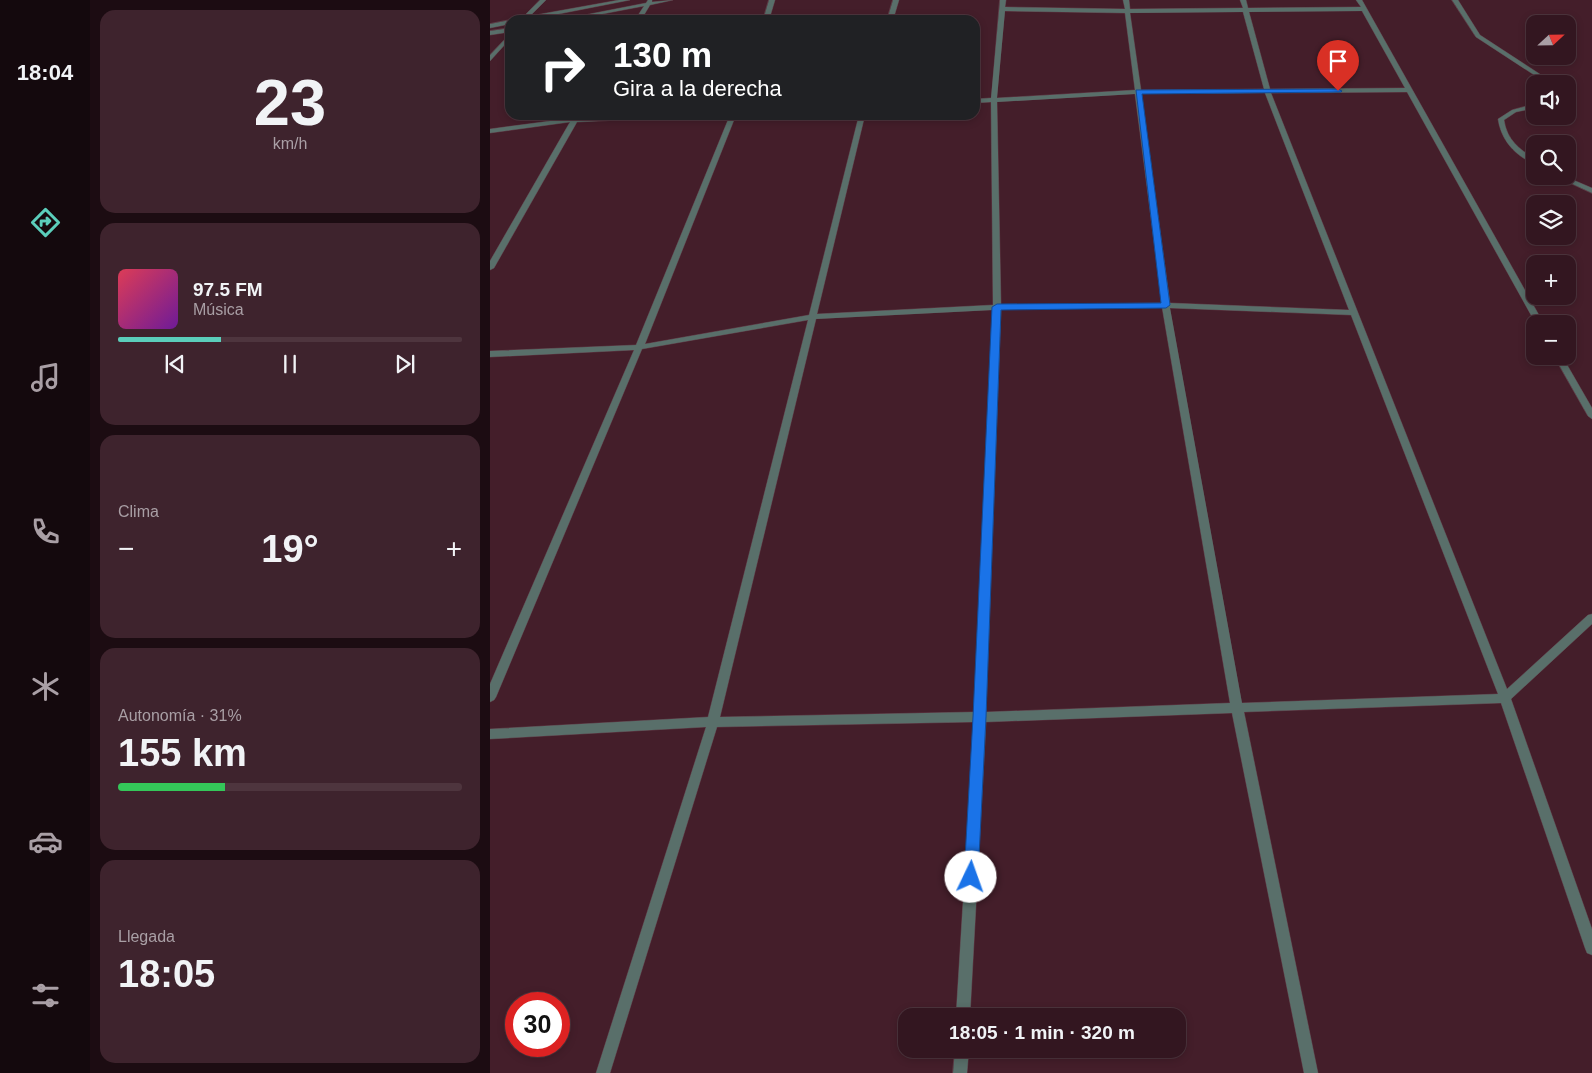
<!DOCTYPE html>
<html lang="es">
<meta charset="utf-8">
<style>
body{margin:0;font-family:Helvetica,sans-serif;background:#3e232d;color:#f1f3f6;height:100vh;display:flex;flex-direction:column;font-size:19px;white-space:nowrap}
*{box-sizing:border-box;margin:0}
p{font-size:16px;color:#a99fa5}
.icon{flex:none;width:28px;height:28px;fill:none;stroke:currentColor;stroke-width:2;stroke-linecap:round;stroke-linejoin:round}
.map{position:relative;flex:1;overflow:hidden}
.details{display:flex;flex-direction:column;gap:10px;padding:10px;background:#1c0c12;width:400px}
.details>*{flex:none}
.banner{position:absolute;left:15px;top:15px;width:475px;height:105px;border-radius:15px;box-shadow:0 2px 8px #0003,0 0 0 1px #4e353e;background:#202124;color:#fff;overflow:hidden}
.needle{width:32px;rotate:68deg}
.tools{position:absolute;left:1036px;top:15px;display:grid;gap:10px}
.tools a{display:grid;place-items:center;width:50px;height:50px;border-radius:10px;background:#331620;box-shadow:0 2px 8px #0003,0 0 0 1px #4e353e;font-size:25px}
.speed{position:absolute;left:15px;top:992px;display:flex;gap:10px;font-size:25px;font-weight:700;text-align:center}
.speed>*{display:grid;place-content:center;width:65px;height:65px;border-radius:50%;background:#331620;box-shadow:0 2px 8px #0003,0 0 0 1px #4e353e;line-height:1}
.speed .limit{border:8px solid #d22;background:#fff;color:#111}
.pin{position:absolute;display:grid;place-items:center;width:42px;height:42px;color:#fff;margin:-51px -21px;border-radius:50% 50% 50% 0;rotate:-45deg;box-shadow:0 0 5px #0007}
.pin .icon{rotate:45deg}
.me{position:absolute;width:55px;margin:-28px;rotate:3deg;stroke-linejoin:round;filter:drop-shadow(0 0 4px #0008)}
.turn{display:flex;align-items:center;gap:18px;height:105px;padding:0 25px;font-size:22px}
.turn .icon{width:65px;height:65px;stroke-width:2.5}
.turn b{display:block;font-size:35px;line-height:42px}
.big{font-size:38px;font-weight:800;line-height:1.1}
.details .tile{flex:1;display:flex;flex-direction:column;justify-content:center;gap:8px;min-width:0;padding:0 18px;border-radius:15px;background:#3e232d}
.details .dial{align-items:center;gap:0}
.dial b{font-size:65px;line-height:1}
.song{display:flex;align-items:center;gap:15px}
.cover{width:60px;height:60px;border-radius:8px;background:linear-gradient(135deg,hsl(350 70% 55%),hsl(280 70% 35%))}
.played{height:5px;border-radius:2px;background:linear-gradient(90deg,#5bcebb 30%,#4e353e 30%)}
.keys{display:flex;justify-content:space-around;direction:ltr}
.heat{display:flex;justify-content:space-between;align-items:center;font-size:28px;direction:ltr}
.charge{height:8px;border-radius:4px;background:linear-gradient(90deg,#34c759 31%,#4e353e 0)}
.trip{position:absolute;left:408px;top:1008px;width:288px;height:50px;border-radius:15px;background:#331620;box-shadow:0 2px 8px #0003,0 0 0 1px #4e353e;font-weight:800;line-height:50px;text-align:center}
main{display:flex;flex:1;min-height:0}
.menu{display:flex;flex-direction:column;width:90px;justify-content:space-around;align-items:center;background:#14090d;color:#a99fa5}
.menu .icon{width:35px;height:35px}
.menu .selected{color:#5bcebb}
.menu b{font-size:22px;color:#f1f3f6}
.map>svg:first-child{display:block}
.lines{fill:none;stroke-linecap:round;stroke-linejoin:round}
.minor-casing{stroke:#5f3b46;stroke-width:1}
.minor{fill:#596f6a;fill-rule:evenodd}
.route{fill:#1a73e8;stroke:#114b97}
</style>
<main>
<nav class="menu">
<b>18:04</b>
<svg class="icon selected" aria-label="directions" viewBox="0 0 24 24"><path d="M12 3l9 9-9 9-9-9zM9 14v-3h6M13 9l2 2-2 2"/></svg>
<svg class="icon" aria-label="music" viewBox="0 0 24 24"><path d="M9 18V5l10-2v13"/><circle cx="6" cy="18" r="3"/><circle cx="16" cy="16" r="3"/></svg>
<svg class="icon" aria-label="phone" viewBox="0 0 24 24"><path d="M5 4h4l2 5-3 2q2 4 5 5l2-3 5 2v4C11 20 4 13 5 4z"/></svg>
<svg class="icon" aria-label="climate" viewBox="0 0 24 24"><path d="M12 3v18M4 7l16 10M4 17L20 7"/></svg>
<svg class="icon" aria-label="car" viewBox="0 0 24 24"><path d="M5 17H2v-5l4-1 3-4h7l3 4 3 1v5h-3M9 17h6M6 11h13"/><circle cx="7" cy="17" r="2"/><circle cx="17" cy="17" r="2"/></svg>
<svg class="icon" aria-label="filters" viewBox="0 0 24 24"><path d="M4 7h16M4 17h16"/><circle cx="9" cy="7" r="2"/><circle cx="15" cy="17" r="2"/></svg>
</nav>
<section class="details">
<div class="tile dial"><b>23</b><p>km/h</p></div>
<div class="tile">
<div class="song"><i class="cover"></i><div><b>97.5 FM</b><p>Música</p></div></div>
<div class="played"></div>
<div class="keys"><svg class="icon" aria-label="previous" viewBox="0 0 24 24"><path d="M18 5L8 12l10 7zM5 5v14"/></svg><svg class="icon" aria-label="pause" viewBox="0 0 24 24"><path d="M8 5v14M16 5v14"/></svg><svg class="icon" aria-label="next" viewBox="0 0 24 24"><path d="M6 5l10 7-10 7zM19 5v14"/></svg></div>
</div>
<div class="tile"><p>Clima</p>
<div class="heat"><a>−</a><b class="big">19°</b><a>+</a></div>
</div>
<div class="tile"><p>Autonomía · 31%</p><b class="big">155 km</b><div class="charge"></div></div>
<div class="tile"><p>Llegada</p><b class="big">18:05</b></div>
</section>
<div class="map">
<svg width="1102" height="1073" viewBox="0 0 1102 1073">
<rect width="100%" height="100%" fill="#441e2a"/>
<g class="lines">
<!-- minor casing -->
<g class="minor-casing">
<g id="minor">
<polygon points="50,0 56,0 40,16 129,0 140,0 38,20 26,20 32,18"/>
<polygon points="158,0 162,0 162,2 183,0 160,5 151,20 145,20 154,6 81,20 69,20 156,3"/>
<polygon points="279,0 285,0 279,20 273,20"/>
<polygon points="403,0 409,0 403,20 397,20"/>
<path d="M510,0H516L515,7L635,9L633,0H639L640,9L753,8L750,0H756L758,8L871,7L866,0H872L1054,324H1046L917,92L781,93L1017,689L1098,615L1102,614V624L1021,699L1102,929V955L1097,953L1095,948L1011,703L754,712L828,1073H814L742,713L496,722L480,1016H466L484,722L227,727L120,1073H106L216,727L0,739V729L218,717L318,320L152,349L6,697L4,700L0,702V684L144,350L0,357V351L146,345L240,115H246L155,344L319,315L369,115H375L327,314L503,305L501,102L485,103V99L501,98ZM515,11L635,13L645,90L507,98ZM872,11L915,88L780,89L759,12ZM753,12L774,89L651,90L640,13ZM775,93L859,310L680,303L651,94ZM645,94L672,303L511,305L507,102ZM672,307L740,703L496,712L511,309ZM680,308L861,315L1008,694L752,703ZM503,310L484,712L230,717L326,319Z"/>
<polygon points="962,0 968,0 990,35 1065,84 1058,84 986,37"/>
<polygon points="20,20 20,24 0,28 0,24"/>
<polygon points="20,28 20,32 0,35 0,31"/>
<polygon points="20,34 20,39 0,61 0,55"/>
<path d="M1045,104V108L1026,112L1014,120C1017,140 1029,149 1045,159V164C1025,156 1011,140 1008,119L1022,110Z"/>
<polygon points="154,115 199,115 196,117 87,122 4,268 0,270 0,261 80,122 0,133 0,129 83,118 86,116 89,118"/>
<polygon points="1065,176 1074,176 1102,188 1102,193"/>
<polygon points="1064,356 1072,356 1102,408 1102,419 1098,416"/>
<polygon points="465,1049 479,1049 477,1073 463,1073"/>
</g>
</g>
<!-- minor -->
<use href="#minor" class="minor"/>
</g>
<!-- route -->
<polygon class="route" points="848,89 852,91 851,92 652,94 680,305 676,308 511,310 496,717 488,877 486,881 481,883 476,881 474,877 483,717 502,307 507,304 671,303 646,90"/>
</svg>
<div class="tools">
<a><svg class="needle" viewBox="-14 -14 28 28"><path d="M0-13l5 13h-10z" fill="#e53935"/><path d="M0 13l5-13h-10z" fill="#a99fa5"/></svg></a>
<a><svg class="icon" aria-label="sound" viewBox="0 0 24 24"><path d="M4 9h4l5-4v14l-5-4H4zM17 9q2 3 0 6"/></svg></a>
<a><svg class="icon" aria-label="search" viewBox="0 0 24 24"><circle cx="10" cy="10" r="6"/><path d="M15 15l6 6"/></svg></a>
<a><svg class="icon" aria-label="layers" viewBox="0 0 24 24"><path d="M12 4l9 5-9 5-9-5zM3 14l9 5 9-5"/></svg></a>
<a>+</a>
<a>−</a>
</div>
<div class="speed"><div class="limit">30</div></div>
<div class="pin" style="left:848px;top:91px;background:#d93025"><svg class="icon" aria-label="arrive" viewBox="0 0 24 24"><path d="M6 21V4h12l-3 4 3 4H6"/></svg></div>
<svg class="me" style="left:481px;top:877px" viewBox="-20 -20 40 40"><circle r="19" fill="#fff"/><path d="M0-13L10 11 0 6-10 11z" fill="#1a73e8"/></svg>
<div class="trip">18:05 · 1 min · 320 m</div>
<div class="banner">
<div class="turn"><svg class="icon" aria-label="right" viewBox="0 0 24 24"><path d="M7 20v-9h11M14 6l5 5-5 5"/></svg><div><b>130 m</b>Gira a la derecha</div></div>
</div>
</div>
</main>
